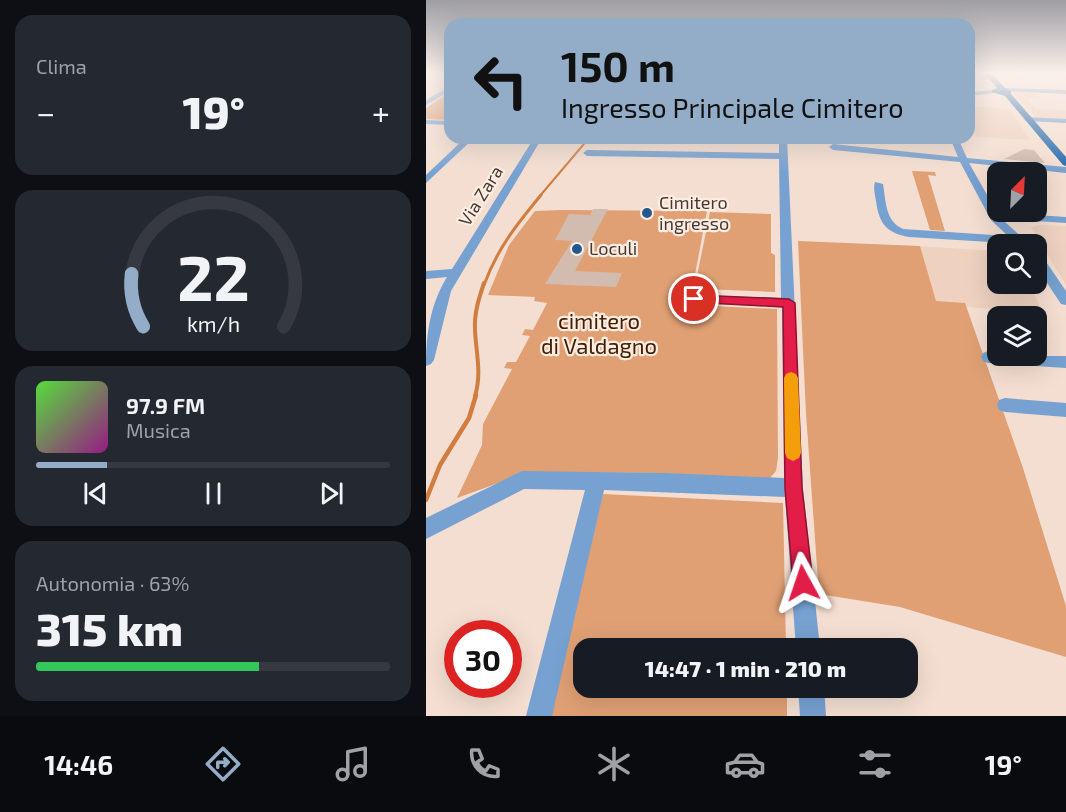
<!DOCTYPE html>
<html lang="it">
<meta charset="utf-8">
<style>
body{margin:0;font-family:"Exo 2",sans-serif;background:#242831;color:#f1f3f6;height:100vh;display:flex;flex-direction:column;font-size:22px;white-space:nowrap}
*{box-sizing:border-box;margin:0}
p{font-size:20px;color:#9ea1a6}
.icon{flex:none;width:33px;height:33px;fill:none;stroke:currentColor;stroke-width:2;stroke-linecap:round;stroke-linejoin:round}
.map{position:relative;flex:1;overflow:hidden}
.drawer{display:flex;flex-direction:column;gap:15px;padding:15px;background:#0d0f14;width:426px}
.drawer>*{flex:none}
.banner{position:absolute;left:18px;top:18px;width:531px;height:126px;border-radius:18px;box-shadow:0 6px 24px #0002;background:#93adc8;color:#111;overflow:hidden}
.needle{width:39px;rotate:24deg}
.tools{position:absolute;left:561px;top:162px;display:grid;gap:12px}
.tools a{display:grid;place-items:center;width:60px;height:60px;border-radius:12px;background:#171b24;box-shadow:0 6px 24px #0002;font-size:30px}
.speed{position:absolute;left:18px;top:620px;display:flex;gap:12px;font-size:30px;font-weight:700;text-align:center}
.speed>*{display:grid;place-content:center;width:78px;height:78px;border-radius:50%;background:#171b24;box-shadow:0 6px 24px #0002;line-height:1}
.speed .limit{border:9px solid #d22;background:#fff;color:#111}
.pin{position:absolute;display:grid;place-items:center;width:51px;height:51px;color:#fff;margin:-26px;border:3px solid #fff;border-radius:50%;box-shadow:0 2px 6px #0007}
.me{position:absolute;width:66px;margin:-33px;rotate:355deg;stroke-linejoin:round;filter:drop-shadow(0 0 4px #0008)}
.turn{display:flex;align-items:center;gap:21px;height:126px;padding:0 18px;font-size:27px}
.turn .icon{width:78px;height:78px;stroke-width:2.5}
.turn b{display:block;font-size:42px;line-height:51px}
.big{font-size:45px;font-weight:800;line-height:1.1}
.drawer .card{flex:1;display:flex;flex-direction:column;justify-content:center;gap:9px;min-width:0;padding:0 21px;border-radius:18px;background:#242831}
.drawer .dial{align-items:center;gap:0}
.dial svg{height:156px;overflow:visible;fill:none;stroke:#363941;stroke-width:7;stroke-linecap:round;text-anchor:middle}
.dial text{fill:#f1f3f6;stroke:none}
.song{display:flex;align-items:center;gap:18px}
.cover{width:72px;height:72px;border-radius:9px;background:linear-gradient(135deg,hsl(110 70% 55%),hsl(310 70% 35%))}
.played{height:6px;border-radius:3px;background:linear-gradient(90deg,#93adc8 20%,#363941 20%)}
.keys{display:flex;justify-content:space-around;direction:ltr}
.heat{display:flex;justify-content:space-between;align-items:center;font-size:33px;direction:ltr}
.charge{height:9px;border-radius:4px;background:linear-gradient(90deg,#34c759 63%,#363941 0)}
.trip{position:absolute;left:147px;top:638px;width:345px;height:60px;border-radius:18px;background:#171b24;box-shadow:0 6px 24px #0002;font-weight:800;line-height:60px;text-align:center}
.dock{display:flex;height:96px;justify-content:space-around;align-items:center;background:#090b0e;color:#9ea1a6}
.dock .icon{width:42px;height:42px}
.dock .selected{color:#93adc8}
.dock b{font-size:27px;color:#f1f3f6}
main{display:flex;flex:1;min-height:0}
.map>svg:first-child{display:block}
.built{fill:#eed1bf}
.green{fill:#e0a074}
.lines{fill:none;stroke-linecap:round;stroke-linejoin:round}
.stream-far3{stroke:#d07d3f;stroke-width:2}
.stream-far2{stroke:#d07d3f;stroke-width:3}
.stream-far1{stroke:#d07d3f;stroke-width:4}
.stream{stroke:#d07d3f;stroke-width:4.5}
.building{fill:#d1bcaf}
.minor{fill:#76a1d1;fill-rule:evenodd}
.major{fill:#2065aa;fill-rule:evenodd}
.route{fill:#e11d48;stroke:#92132f;stroke-width:1.5}
.slow{fill:#f59e0b}
.poi-dot{fill:#215890;stroke:#feece1;stroke-width:2}
.labels{text-anchor:middle;stroke-width:4.5;stroke-linejoin:round;paint-order:stroke}
.far-street-label{font-size:18px;fill:#433a35;stroke:#feece1}
.far-poi-label{font-size:18px;fill:#433a35;stroke:#feece1;text-anchor:start}
.park-label{font-size:22px;fill:#412005;stroke:#feece1}
</style>
<main>
<section class="drawer">
<div class="card"><p>Clima</p>
<div class="heat"><a>−</a><b class="big">19°</b><a>+</a></div>
</div>
<div class="card dial"><svg viewBox="0 0 100 80">
<path d="M14 69A42 42 0 1 1 86 69"/>
<path d="M14 69A42 42 0 0 1 8 42" stroke="#93adc8"/>
<text x="50" y="56" font-size="32" font-weight="700">22</text>
<text x="50" y="72" font-size="11">km/h</text>
</svg></div>
<div class="card">
<div class="song"><i class="cover"></i><div><b>97.9 FM</b><p>Musica</p></div></div>
<div class="played"></div>
<div class="keys"><svg class="icon" aria-label="previous" viewBox="0 0 24 24"><path d="M18 5L8 12l10 7zM5 5v14"/></svg><svg class="icon" aria-label="pause" viewBox="0 0 24 24"><path d="M8 5v14M16 5v14"/></svg><svg class="icon" aria-label="next" viewBox="0 0 24 24"><path d="M6 5l10 7-10 7zM19 5v14"/></svg></div>
</div>
<div class="card"><p>Autonomia · 63%</p><b class="big">315 km</b><div class="charge"></div></div>
</section>
<div class="map">
<svg width="640" height="716" viewBox="0 0 640 716">
<rect width="100%" height="100%" fill="#f4ded1"/>
<!-- built -->
<g class="built">
<polygon points="586,92 610,92 615,98 601,99 610,109 640,110 640,120 612,119"/>
<polygon points="543,106 584,109 604,140 551,137 543,124"/>
<polygon points="614,225 640,226 640,285 605,227"/>
<polygon points="491,246 571,251 572,284 603,284 617,312 508,305"/>
</g>
<!-- green -->
<g class="green">
<polygon points="24,92 24,120 0,119 0,108"/>
<polygon points="486,171 509,172 510,176 502,175 519,231 504,230"/>
<polygon points="135,210 281,211 267,285 269,292 267,305 351,309 352,458 350,471 344,478 321,479 235,473 103,472 31,498 56,445 57,424 86,369 78,368 81,362 90,362 104,336 96,335 99,329 107,330 121,303 108,301 109,297 62,295 83,245 109,211"/>
<polygon points="284,212 345,214 345,253 349,255 349,292 276,289 269,286"/>
<polygon points="372,241 494,246 510,301 539,303 597,468 640,606 640,657 474,607 393,594 380,414"/>
<polygon points="177,494 357,503 360,648 158,648 158,687 361,687 361,716 121,716"/>
</g>
<g class="lines">
<!-- stream-far3 -->
<polyline class="stream-far3" points="113,197 163,138"/>
<!-- stream-far2 -->
<path class="stream-far2" d="M58,285C71,249 91,224 115,195"/>
<!-- stream-far1 -->
<path class="stream-far1" d="M49,396C56,373 50,353 49,330C48,313 53,298 58,283"/>
<!-- stream -->
<polyline class="stream" points="0,500 14,465 43,418 50,395"/>
</g>
<!-- building -->
<g class="building">
<polygon points="598,149 608,150 619,163 578,159"/>
<polygon points="167,209 182,209 149,271 196,273 190,287 119,284 146,241 129,240 143,214 164,215"/>
</g>
<g class="lines">
<!-- minor -->
<g class="minor">
<polygon points="565,75 567,78 558,80 555,78"/>
<polygon points="24,86 24,91 0,105 0,100"/>
<polygon points="579,88 640,90 640,94 577,91"/>
<polygon points="570,90 568,93 543,96 543,92"/>
<polygon points="599,117 640,119 640,123 602,121 599,121"/>
<polygon points="0,120 24,121 24,125 0,124"/>
<polygon points="39,138 48,138 0,183 0,175"/>
<path d="M108,138H116L25,291L8,360L5,364L0,366C0,334 4,305 21,277L0,279V271L26,269Z"/>
<polygon points="353,138 361,138 377,488 394,648 370,648 359,497 178,490 126,716 100,716 159,490 98,489 0,539 0,518 96,471 240,473 358,478 356,307 268,303 261,299 268,295 355,298 353,159 161,156 157,153 161,150 353,153"/>
<path d="M524,138H532L541,158L640,167V173L543,163L573,216L594,214L640,217V223L594,220L579,222L600,241L594,244L483,237C461,233 453,224 450,201C449,195 447,188 449,182L457,184C460,201 459,221 477,229L582,236L565,220L534,162L407,150L403,147L407,144L532,157Z"/>
<polygon points="610,253 614,253 640,291 640,305 635,304 610,266"/>
<polygon points="562,351 572,352 572,356 640,356 640,368 562,363 557,361 555,357 557,353"/>
<polygon points="579,398 640,403 640,417 579,412 573,410 571,405 573,400"/>
<polygon points="372,687 398,687 400,716 374,716"/>
</g>
<!-- major -->
<polygon class="major" points="557,72 564,72 579,88 585,91 585,94 640,157 640,166 637,165 579,96 566,92 566,90 571,88"/>
</g>
<!-- sky -->
<linearGradient id="sky" x2="0" y2="1"><stop stop-color="#9e9ea4"/><stop offset="0.42" stop-color="#faf0ea"/><stop offset="1" stop-color="#faf0ea" stop-opacity="0"/></linearGradient>
<rect width="640" height="173" fill="url(#sky)"/>
<!-- route -->
<polygon class="route" points="268,295 363,299 369,303 376,488 387,583 384,590 377,593 370,590 367,583 359,488 357,307 264,302 264,296"/>
<!-- slow -->
<polygon class="slow" points="365,372 370,374 372,378 375,453 373,458 367,461 361,458 359,453 358,378 360,374"/>
<!-- markers -->
<g class="poi-dot">
<circle cx="221" cy="213" r="6"/>
<circle cx="151" cy="249" r="6"/>
</g>
<g class="labels">
<!-- far-street labels -->
<g class="far-street-label">
<text transform="translate(55 196) rotate(-58)" y="6">Via Zara</text>
</g>
<!-- far-poi labels -->
<g class="far-poi-label">
<text x="233" y="209">Cimitero<tspan x="233" dy="21">ingresso</tspan></text>
<text x="163" y="255">Loculi</text>
</g>
<!-- park labels -->
<g class="park-label">
<text x="173" y="329">cimitero<tspan x="173" dy="25">di Valdagno</tspan></text>
</g>
</g>
</svg>
<div class="tools">
<a><svg class="needle" viewBox="-14 -14 28 28"><path d="M0-13l5 13h-10z" fill="#e53935"/><path d="M0 13l5-13h-10z" fill="#9ea1a6"/></svg></a>
<a><svg class="icon" aria-label="search" viewBox="0 0 24 24"><circle cx="10" cy="10" r="6"/><path d="M15 15l6 6"/></svg></a>
<a><svg class="icon" aria-label="layers" viewBox="0 0 24 24"><path d="M12 4l9 5-9 5-9-5zM3 14l9 5 9-5"/></svg></a>
</div>
<div class="speed"><div class="limit">30</div></div>
<div class="pin" style="left:268px;top:299px;background:#d93025"><svg class="icon" aria-label="arrive" viewBox="0 0 24 24"><path d="M6 21V4h12l-3 4 3 4H6"/></svg></div>
<svg class="me" style="left:377px;top:583px" viewBox="-20 -20 40 40"><path d="M0-17L14 15 0 8-14 15z" fill="#e11d48" stroke="#fff" stroke-width="4"/></svg>
<div class="trip">14:47 · 1 min · 210 m</div>
<div class="banner">
<div class="turn"><svg class="icon" aria-label="left" viewBox="0 0 24 24"><path d="M17 20v-9H6M10 6l-5 5 5 5"/></svg><div><b>150 m</b>Ingresso Principale Cimitero</div></div>
</div>
</div>
</main>
<nav class="dock">
<b>14:46</b>
<svg class="icon selected" aria-label="directions" viewBox="0 0 24 24"><path d="M12 3l9 9-9 9-9-9zM9 14v-3h6M13 9l2 2-2 2"/></svg>
<svg class="icon" aria-label="music" viewBox="0 0 24 24"><path d="M9 18V5l10-2v13"/><circle cx="6" cy="18" r="3"/><circle cx="16" cy="16" r="3"/></svg>
<svg class="icon" aria-label="phone" viewBox="0 0 24 24"><path d="M5 4h4l2 5-3 2q2 4 5 5l2-3 5 2v4C11 20 4 13 5 4z"/></svg>
<svg class="icon" aria-label="climate" viewBox="0 0 24 24"><path d="M12 3v18M4 7l16 10M4 17L20 7"/></svg>
<svg class="icon" aria-label="car" viewBox="0 0 24 24"><path d="M5 17H2v-5l4-1 3-4h7l3 4 3 1v5h-3M9 17h6M6 11h13"/><circle cx="7" cy="17" r="2"/><circle cx="17" cy="17" r="2"/></svg>
<svg class="icon" aria-label="filters" viewBox="0 0 24 24"><path d="M4 7h16M4 17h16"/><circle cx="9" cy="7" r="2"/><circle cx="15" cy="17" r="2"/></svg>
<b>19°</b>
</nav>
